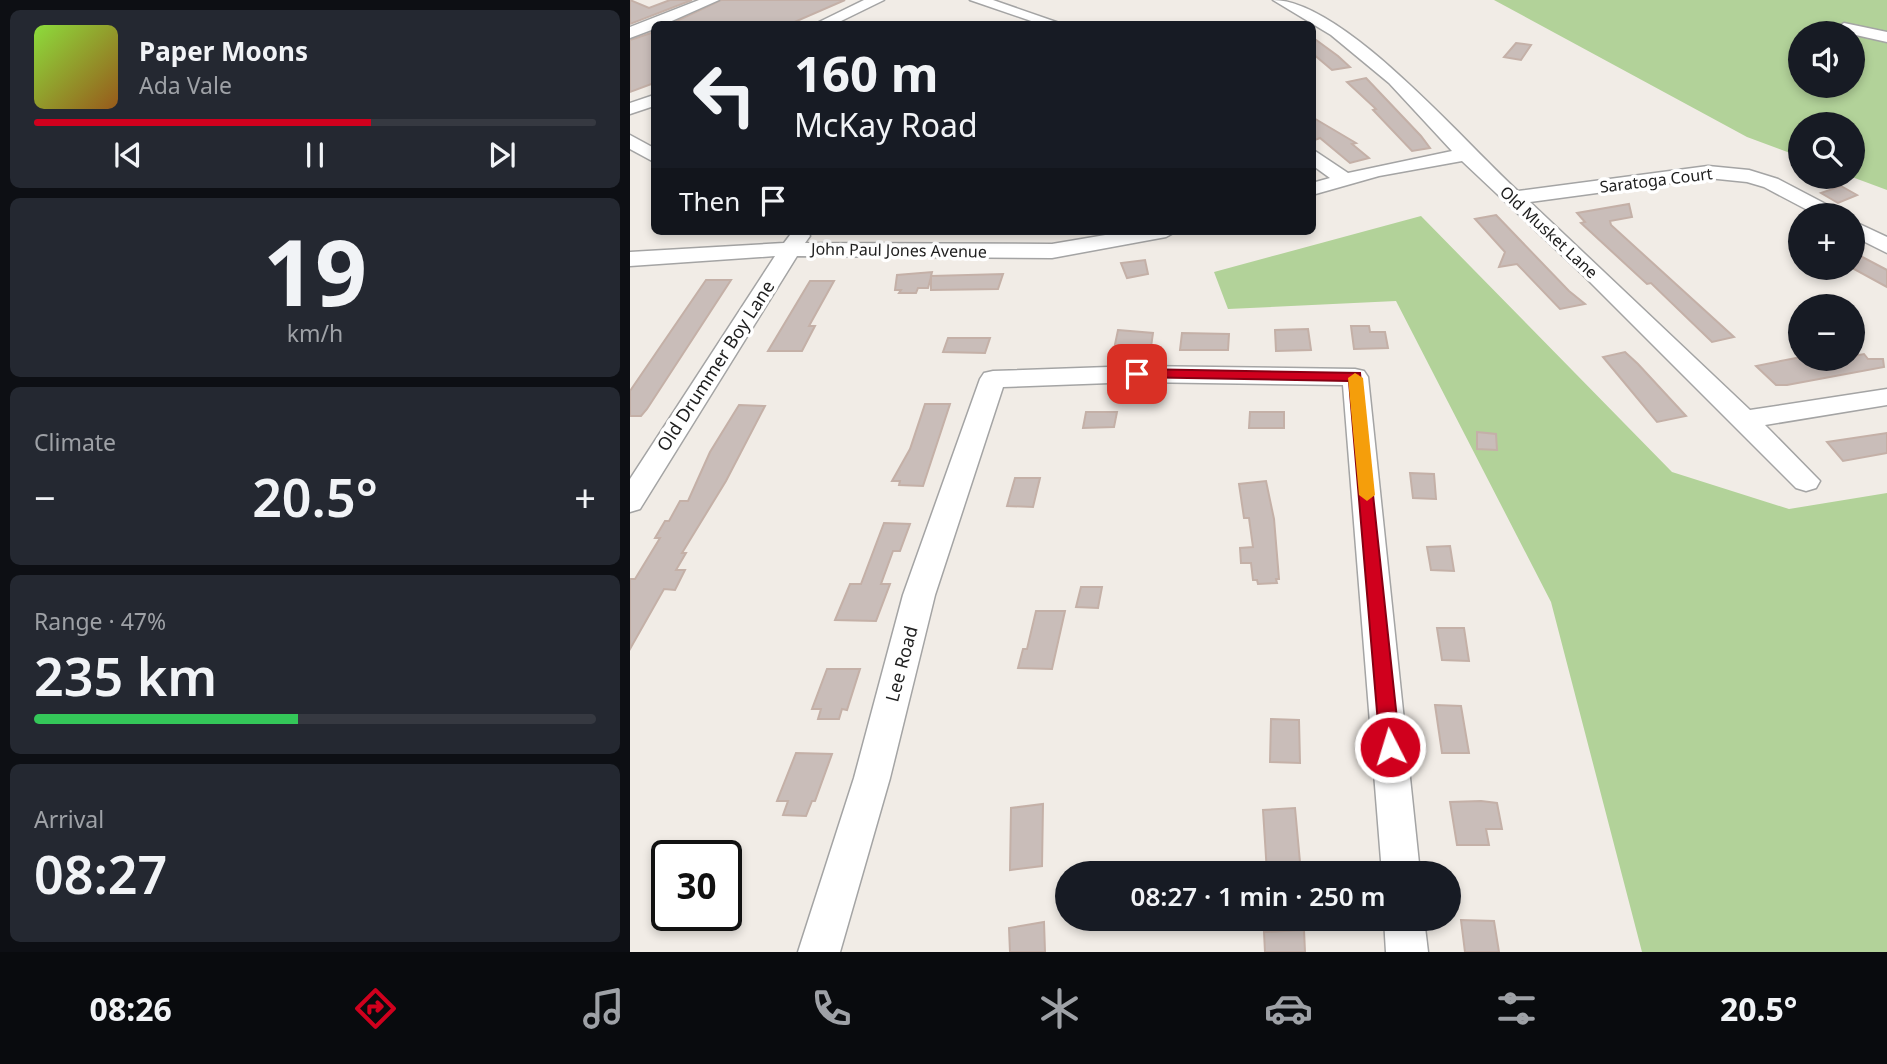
<!DOCTYPE html>
<meta charset="utf-8">
<style>
body{margin:0;font-family:"Noto Sans",sans-serif;background:#242831;color:#f1f3f6;height:100vh;display:flex;flex-direction:column;font-size:26px;white-space:nowrap}
*{box-sizing:border-box;margin:0}
p{font-size:23px;color:#9ea1a6}
.icon{flex:none;width:38px;height:38px;fill:none;stroke:currentColor;stroke-width:2;stroke-linecap:round;stroke-linejoin:round}
.map{position:relative;flex:1;overflow:hidden}
.panel{display:flex;flex-direction:column;gap:10px;padding:10px;background:#0d0f14;width:630px}
.panel>*{flex:none}
.guide{position:absolute;left:21px;top:21px;width:665px;height:214px;border-radius:10px;box-shadow:0 4px 10px #0003;background:#171b24;color:#f1f3f6;overflow:hidden}
.buttons{position:absolute;left:1158px;top:21px;display:grid;gap:14px}
.buttons a{display:grid;place-items:center;width:77px;height:77px;border-radius:50%;background:#171b24;box-shadow:0 4px 10px #0003;font-size:35px}
.speed{position:absolute;left:21px;top:840px;display:flex;gap:14px;font-size:35px;font-weight:700;text-align:center}
.speed>*{display:grid;place-content:center;width:91px;height:91px;border-radius:50%;background:#171b24;box-shadow:0 4px 10px #0003;line-height:1}
.speed .limit{border:4px solid #111;border-radius:10px;background:#fff;color:#111}
.pin{position:absolute;display:grid;place-items:center;width:60px;height:60px;color:#fff;margin:-30px;border-radius:14px;box-shadow:0 4px 10px #0006}
.me{position:absolute;width:77px;margin:-38px;rotate:355deg;stroke-linejoin:round;filter:drop-shadow(0 0 5px #0008)}
.turn{display:flex;align-items:center;gap:24px;height:147px;padding:0 28px;font-size:32px}
.turn .icon{width:91px;height:91px;stroke-width:2.5}
.turn b{display:block;font-size:49px;line-height:60px}
.then{display:flex;align-items:center;height:66px;padding:0 28px;background:#0003;gap:14px;font-size:26px}
.big{font-size:52px;font-weight:600;line-height:1.1}
.panel .tile{flex:1;display:flex;flex-direction:column;justify-content:center;gap:10px;min-width:0;padding:0 24px;border-radius:10px;background:#242831}
.panel .dial{align-items:center;gap:0}
.dial b{font-size:91px;line-height:1}
.song{display:flex;align-items:center;gap:21px}
.cover{width:84px;height:84px;border-radius:10px;background:linear-gradient(135deg,hsl(90 70% 55%),hsl(30 70% 35%))}
.played{height:7px;border-radius:4px;background:linear-gradient(90deg,#d0001d 60%,#363941 60%)}
.keys{display:flex;justify-content:space-around;direction:ltr}
.heat{display:flex;justify-content:space-between;align-items:center;font-size:38px;direction:ltr}
.charge{height:10px;border-radius:5px;background:linear-gradient(90deg,#34c759 47%,#363941 0)}
.trip{position:absolute;left:425px;top:861px;width:406px;height:70px;border-radius:35px;background:#171b24;box-shadow:0 4px 10px #0003;font-weight:600;line-height:70px;text-align:center}
.tab-bar{display:flex;height:112px;justify-content:space-around;align-items:center;background:#090b0e;color:#9ea1a6}
.tab-bar .icon{width:49px;height:49px}
.tab-bar .active{color:#d0001d}
.tab-bar b{font-size:32px;color:#f1f3f6}
main{display:flex;flex:1;min-height:0}
.map>svg:first-child{display:block}
.forest{fill:#b2d299;fill-rule:evenodd}
.building{fill:#c9bdb9;stroke:#c4b0a7;stroke-width:2}
.lines{fill:none;stroke-linecap:round;stroke-linejoin:round}
.minor-casing{stroke:#a4a4a4;stroke-width:3}
.minor{fill:#fff;fill-rule:evenodd}
.route{fill:#d0001d;stroke:#870013;stroke-width:2}
.slow{fill:#f59e0b}
.labels{text-anchor:middle;stroke-width:7;stroke-linejoin:round;paint-order:stroke}
.far-street-label{font-size:16px;fill:#202020;stroke:#fff}
.street-label{font-size:18px;fill:#202020;stroke:#fff}
</style>
<main>
<section class="panel">
<div class="tile">
<div class="song"><i class="cover"></i><div><b>Paper Moons</b><p>Ada Vale</p></div></div>
<div class="played"></div>
<div class="keys"><svg class="icon" aria-label="previous" viewBox="0 0 24 24"><path d="M18 5L8 12l10 7zM5 5v14"/></svg><svg class="icon" aria-label="pause" viewBox="0 0 24 24"><path d="M8 5v14M16 5v14"/></svg><svg class="icon" aria-label="next" viewBox="0 0 24 24"><path d="M6 5l10 7-10 7zM19 5v14"/></svg></div>
</div>
<div class="tile dial"><b>19</b><p>km/h</p></div>
<div class="tile"><p>Climate</p>
<div class="heat"><a>−</a><b class="big">20.5°</b><a>+</a></div>
</div>
<div class="tile"><p>Range · 47%</p><b class="big">235 km</b><div class="charge"></div></div>
<div class="tile"><p>Arrival</p><b class="big">08:27</b></div>
</section>
<div class="map">
<svg width="1257" height="952" viewBox="0 0 1257 952">
<rect width="100%" height="100%" fill="#f1ece6"/>
<!-- forest -->
<g class="forest">
<path d="M864,0H1257V190L1222,177L1223,124H1171V157L1117,137ZM1171,33H1223V86H1171Z"/>
<polygon points="791,216 1042,472 1159,509 1257,493 1257,952 1012,952 921,602 766,301 598,309 584,272"/>
</g>
<!-- building -->
<g class="building">
<polygon points="0,0 19,8 40,0 62,0 0,24"/>
<polygon points="91,0 215,0 160,24 40,24"/>
<polygon points="24,32 24,83 0,92 0,40"/>
<polygon points="682,37 708,56 720,67 702,70 682,53"/>
<polygon points="886,43 901,45 891,60 874,57"/>
<polygon points="736,78 791,136 800,148 782,151 743,110 746,109 717,82"/>
<polygon points="682,117 726,143 722,144 739,158 720,163 690,138 682,141"/>
<polygon points="1211,186 1227,195 1208,203 1191,193"/>
<polygon points="999,204 1002,217 980,221 981,225 1104,337 1082,342 1021,283 1017,284 951,223 955,222 947,213"/>
<polygon points="866,215 939,291 955,304 930,309 887,264 869,267 875,252 845,219"/>
<polygon points="1223,252 1257,270 1257,287 1222,268"/>
<polygon points="515,260 518,274 497,278 491,263"/>
<polygon points="302,272 301,276 373,274 368,289 301,290 301,277 298,288 288,288 286,293 269,293 271,290 265,290 267,275"/>
<polygon points="76,280 101,280 17,409 11,416 0,416 0,391"/>
<polygon points="180,281 204,281 179,326 185,326 172,351 138,351"/>
<polygon points="721,326 739,326 740,332 755,332 758,348 724,349"/>
<polygon points="678,329 681,350 646,351 645,330"/>
<polygon points="488,330 523,333 520,354 483,354"/>
<polygon points="552,333 599,334 598,350 550,350"/>
<polygon points="318,338 360,338 355,353 313,352"/>
<polygon points="995,352 1008,364 1056,416 1027,422 973,357"/>
<polygon points="1234,354 1238,359 1253,359 1254,367 1157,385 1146,385 1126,366 1171,357 1187,361 1223,359 1223,356"/>
<polygon points="295,404 320,404 293,486 269,485 270,481 262,481 280,449"/>
<polygon points="109,405 135,406 96,481 52,553 56,553 46,570 55,570 45,590 34,589 0,649 0,579 5,579 30,538 25,538 35,521 39,521 50,501 58,501 80,452"/>
<polygon points="456,412 487,412 484,427 453,428"/>
<polygon points="620,412 654,412 654,428 619,428"/>
<polygon points="847,432 866,434 867,450 847,449"/>
<polygon points="1257,433 1257,453 1213,461 1197,442"/>
<polygon points="780,473 804,474 806,499 783,498"/>
<polygon points="385,478 410,478 403,507 377,506"/>
<polygon points="636,481 644,519 649,579 646,579 647,583 628,584 627,580 623,580 621,563 611,563 610,548 623,547 619,518 614,518 609,484"/>
<polygon points="254,523 280,524 270,551 263,551 251,584 260,584 246,621 205,620 220,584 231,584"/>
<polygon points="820,546 824,571 801,570 797,547"/>
<polygon points="451,587 472,587 468,608 446,607"/>
<polygon points="406,611 435,611 422,669 388,668 393,649 397,649"/>
<polygon points="807,628 834,628 839,661 812,660"/>
<polygon points="197,669 230,669 217,710 212,709 209,719 188,719 191,709 182,709"/>
<polygon points="805,705 831,706 839,753 812,753"/>
<polygon points="641,719 669,720 670,763 640,762"/>
<polygon points="166,753 202,754 185,801 182,801 176,816 153,815 158,801 147,801"/>
<polygon points="851,801 867,803 872,829 856,829 859,845 827,845 820,802"/>
<polygon points="413,804 412,866 380,870 381,808"/>
<polygon points="665,808 671,873 637,873 633,810"/>
<polygon points="831,920 864,921 869,952 835,952"/>
<polygon points="414,922 415,952 380,952 379,928"/>
<polygon points="674,930 675,952 635,952 634,932"/>
</g>
<g class="lines">
<!-- minor casing -->
<g class="minor-casing">
<g id="minor">
<polygon points="69,0 89,0 35,24 24,24 24,29 0,38 0,27"/>
<polygon points="234,0 254,0 205,24 185,24"/>
<polygon points="340,0 363,0 432,24 410,24"/>
<path d="M643,0C713,0 834,142 888,191L1078,166L1119,170L1148,179L1209,211L1212,215H1187L1134,187L1117,182L1078,178L900,202L1120,410L1257,389V405L1135,425L1190,481L1186,488L1176,491L1166,488L953,275L832,161L749,176L682,195V183L700,178L682,165V149L718,173L822,151L759,83L701,35Z"/>
<polygon points="1214,23 1257,32 1257,42 1208,31 1206,28"/>
<polygon points="24,95 24,106 0,114 0,103"/>
<polygon points="0,135 24,148 24,162 0,149"/>
<polygon points="1223,221 1257,237 1257,253 1223,236"/>
<polygon points="163,231 177,231 180,236 175,243 422,244 499,231 547,231 536,237 422,258 167,256 10,509 0,512 0,479 145,256 0,266 0,252 154,243"/>
<polygon points="507,366 725,369 734,371 738,377 790,873 752,873 713,385 507,382 373,387 305,595 260,778 210,952 168,952 224,778 273,595 350,379 354,373 363,371"/>
<polygon points="754,919 794,919 798,952 756,952"/>
</g>
</g>
<!-- minor -->
<use href="#minor" class="minor"/>
</g>
<!-- route -->
<polygon class="route" points="507,369 730,373 770,747 767,754 760,756 753,754 750,747 719,381 502,377 499,374"/>
<!-- slow -->
<polygon class="slow" points="725,373 733,378 745,495 737,501 729,495 718,378"/>
<g class="labels">
<!-- far-street labels -->
<g class="far-street-label">
<text transform="translate(1026 180) rotate(-7)" y="6">Saratoga Court</text>
<text transform="translate(919 232) rotate(43)" y="6">Old Musket Lane</text>
<text transform="translate(269 250) rotate(1)" y="6">John Paul Jones Avenue</text>
</g>
<!-- street labels -->
<g class="street-label">
<text transform="translate(86 366) rotate(-57)" y="6">Old Drummer Boy Lane</text>
<text transform="translate(272 664) rotate(-75)" y="6">Lee Road</text>
</g>
</g>
</svg>
<div class="buttons">
<a><svg class="icon" aria-label="sound" viewBox="0 0 24 24"><path d="M4 9h4l5-4v14l-5-4H4zM17 9q2 3 0 6"/></svg></a>
<a><svg class="icon" aria-label="search" viewBox="0 0 24 24"><circle cx="10" cy="10" r="6"/><path d="M15 15l6 6"/></svg></a>
<a>+</a>
<a>−</a>
</div>
<div class="speed"><div class="limit">30</div></div>
<div class="pin" style="left:507px;top:374px;background:#d93025"><svg class="icon" aria-label="arrive" viewBox="0 0 24 24"><path d="M6 21V4h12l-3 4 3 4H6"/></svg></div>
<svg class="me" style="left:760px;top:747px" viewBox="-20 -20 40 40"><circle r="17" fill="#d0001d" stroke="#fff" stroke-width="3"/><path d="M0-11L8 9 0 5-8 9z" fill="#fff"/></svg>
<div class="trip">08:27 · 1 min · 250 m</div>
<div class="guide">
<div class="turn"><svg class="icon" aria-label="left" viewBox="0 0 24 24"><path d="M17 20v-9H6M10 6l-5 5 5 5"/></svg><div><b>160 m</b>McKay Road</div></div>
<div class="then">Then<svg class="icon" aria-label="arrive" viewBox="0 0 24 24"><path d="M6 21V4h12l-3 4 3 4H6"/></svg></div>
</div>
</div>
</main>
<nav class="tab-bar">
<b>08:26</b>
<svg class="icon active" aria-label="directions" viewBox="0 0 24 24"><path d="M12 3l9 9-9 9-9-9zM9 14v-3h6M13 9l2 2-2 2"/></svg>
<svg class="icon" aria-label="music" viewBox="0 0 24 24"><path d="M9 18V5l10-2v13"/><circle cx="6" cy="18" r="3"/><circle cx="16" cy="16" r="3"/></svg>
<svg class="icon" aria-label="phone" viewBox="0 0 24 24"><path d="M5 4h4l2 5-3 2q2 4 5 5l2-3 5 2v4C11 20 4 13 5 4z"/></svg>
<svg class="icon" aria-label="climate" viewBox="0 0 24 24"><path d="M12 3v18M4 7l16 10M4 17L20 7"/></svg>
<svg class="icon" aria-label="car" viewBox="0 0 24 24"><path d="M5 17H2v-5l4-1 3-4h7l3 4 3 1v5h-3M9 17h6M6 11h13"/><circle cx="7" cy="17" r="2"/><circle cx="17" cy="17" r="2"/></svg>
<svg class="icon" aria-label="filters" viewBox="0 0 24 24"><path d="M4 7h16M4 17h16"/><circle cx="9" cy="7" r="2"/><circle cx="15" cy="17" r="2"/></svg>
<b>20.5°</b>
</nav>
